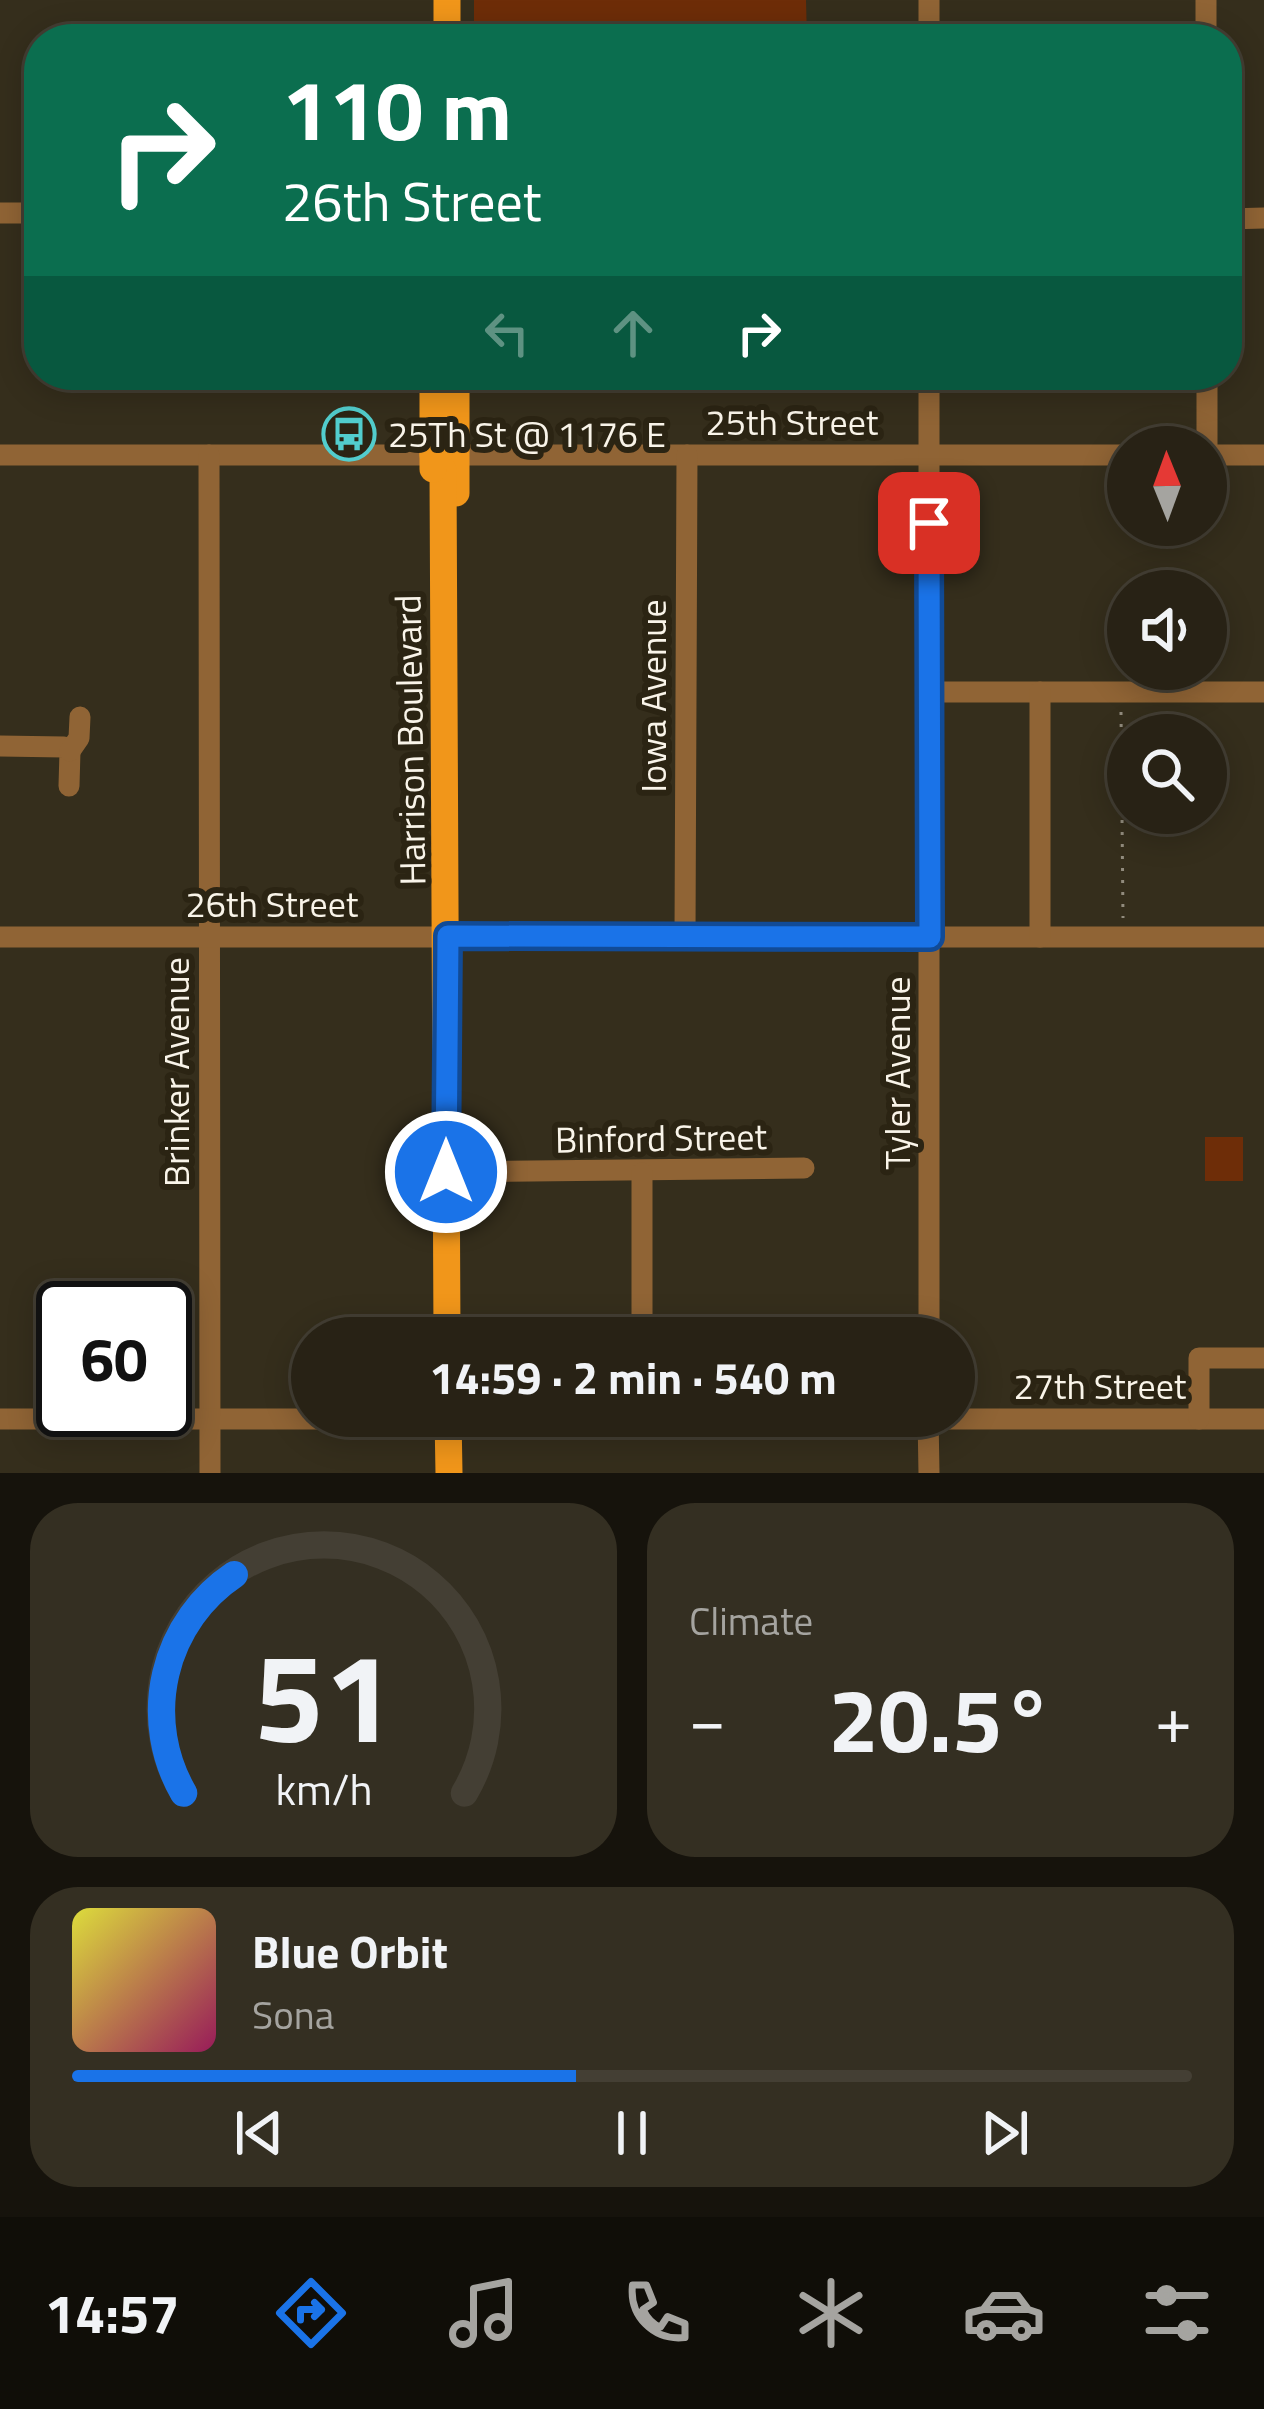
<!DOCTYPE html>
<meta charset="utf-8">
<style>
body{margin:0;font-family:"Titillium Web",sans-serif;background:#342f22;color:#f1f3f6;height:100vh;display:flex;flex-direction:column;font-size:45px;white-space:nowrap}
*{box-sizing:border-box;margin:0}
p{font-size:39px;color:#a5a4a0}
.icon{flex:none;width:66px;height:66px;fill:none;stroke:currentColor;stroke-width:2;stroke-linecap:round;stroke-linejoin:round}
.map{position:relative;height:1473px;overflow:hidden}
.side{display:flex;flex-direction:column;gap:30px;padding:30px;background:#16130c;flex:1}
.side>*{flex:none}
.banner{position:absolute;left:24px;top:24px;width:1218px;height:366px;border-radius:48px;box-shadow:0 6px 30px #0003,0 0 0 3px #443f34;background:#0b6e4f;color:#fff;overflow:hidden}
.needle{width:78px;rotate:359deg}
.tools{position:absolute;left:1107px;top:426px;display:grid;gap:24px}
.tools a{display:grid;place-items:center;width:120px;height:120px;border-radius:50%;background:#282215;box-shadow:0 6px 30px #0003,0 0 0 3px #443f34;font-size:60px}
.speed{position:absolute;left:36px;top:1281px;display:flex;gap:24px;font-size:60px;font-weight:700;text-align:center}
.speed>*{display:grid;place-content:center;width:156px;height:156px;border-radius:50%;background:#282215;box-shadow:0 6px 30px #0003,0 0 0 3px #443f34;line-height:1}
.speed .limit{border:6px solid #111;border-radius:18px;background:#fff;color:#111}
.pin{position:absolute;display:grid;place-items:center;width:102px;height:102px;color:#fff;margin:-51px;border-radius:24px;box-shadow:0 6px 18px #0006}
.me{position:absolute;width:132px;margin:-66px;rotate:0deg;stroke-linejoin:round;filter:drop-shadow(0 0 9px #0008)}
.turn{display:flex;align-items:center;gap:42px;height:252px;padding:0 60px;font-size:54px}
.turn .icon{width:156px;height:156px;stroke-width:2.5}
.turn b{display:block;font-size:84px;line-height:102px}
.lanes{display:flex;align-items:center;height:114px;padding:0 60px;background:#0003;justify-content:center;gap:60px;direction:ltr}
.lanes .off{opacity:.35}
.big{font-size:90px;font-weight:700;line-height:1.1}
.side .widget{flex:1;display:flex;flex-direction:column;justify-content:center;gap:18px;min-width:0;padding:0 42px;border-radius:48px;background:#342f22}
.side .dial{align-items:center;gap:0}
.dial svg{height:312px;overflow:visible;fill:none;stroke:#443f34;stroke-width:7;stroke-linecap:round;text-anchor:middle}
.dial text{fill:#f1f3f6;stroke:none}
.song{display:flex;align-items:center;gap:36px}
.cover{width:144px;height:144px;border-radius:18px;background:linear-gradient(135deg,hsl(60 70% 55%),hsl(330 70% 35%))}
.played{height:12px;border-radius:6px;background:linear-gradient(90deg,#1a73e8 45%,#443f34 45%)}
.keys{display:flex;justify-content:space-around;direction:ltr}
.heat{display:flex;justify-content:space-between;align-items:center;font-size:66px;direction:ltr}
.side .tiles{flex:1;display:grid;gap:30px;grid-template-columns:1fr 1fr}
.widget:last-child{grid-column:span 2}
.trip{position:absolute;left:291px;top:1317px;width:684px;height:120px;border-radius:60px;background:#282215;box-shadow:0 6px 30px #0003,0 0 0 3px #443f34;font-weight:700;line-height:120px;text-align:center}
.tab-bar{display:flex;height:192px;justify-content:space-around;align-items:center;background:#100e08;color:#a5a4a0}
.tab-bar .icon{width:84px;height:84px}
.tab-bar .current{color:#1a73e8}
.tab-bar b{font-size:54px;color:#f1f3f6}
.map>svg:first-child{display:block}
.green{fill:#6e2d08}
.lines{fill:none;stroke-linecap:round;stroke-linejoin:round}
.path{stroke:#918b7d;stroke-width:3;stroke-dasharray:3 9;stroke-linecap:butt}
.minor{stroke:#906435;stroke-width:21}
.major{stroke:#f1961a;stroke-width:27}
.route-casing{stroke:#114b97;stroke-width:30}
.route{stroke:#1a73e8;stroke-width:21}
.labels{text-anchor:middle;stroke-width:12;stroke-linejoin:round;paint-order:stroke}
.street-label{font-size:36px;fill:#f9f4e9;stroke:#2b2413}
.poi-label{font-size:36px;fill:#f9f4e9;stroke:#2b2413;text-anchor:start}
</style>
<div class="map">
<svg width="1264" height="1473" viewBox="0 0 1264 1473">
<rect width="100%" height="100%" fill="#352e1c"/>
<!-- green -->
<g class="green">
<polygon points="474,0 806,0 807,39 474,39"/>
<rect x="1205" y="1137" width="38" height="44"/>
</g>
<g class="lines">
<!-- path -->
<polyline class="path" points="1121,712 1123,918"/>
<!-- minor -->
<g class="minor">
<polyline points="929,0 929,39"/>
<polyline points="1206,0 1206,39"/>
<polyline points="0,213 39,213"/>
<polyline points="1227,219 1264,218"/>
<polyline points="1207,375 1207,455"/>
<polyline points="0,455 433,455"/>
<polyline points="209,455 210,1473"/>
<polyline points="456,455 1128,455"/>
<polyline points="1206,455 1264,455"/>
<polyline points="930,692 1264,692"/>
<polyline points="0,746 64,747 70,751 69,786"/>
<polyline points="70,751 79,738 80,717"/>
<polyline points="0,937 1264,937"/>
<polyline points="685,937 687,455"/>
<polyline points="1040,937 1040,692"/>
<polyline points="446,1172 804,1168"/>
<polyline points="642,1338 642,1173"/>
<polyline points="929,1338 929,375"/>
<polyline points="928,1416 929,1473"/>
<polyline points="0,1419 1264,1419"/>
<polyline points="1199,1419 1199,1358 1264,1358"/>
</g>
<!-- major -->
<g class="major">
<polyline points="447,39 447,0"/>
<polyline points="456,375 456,493"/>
<polyline points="433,455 443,470 447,1338"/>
<polyline points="433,469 433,375"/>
<polyline points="448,1416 449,1473"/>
</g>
</g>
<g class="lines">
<!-- route casing -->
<g class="route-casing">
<polyline id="route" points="446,1172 448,936 930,937 929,523"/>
</g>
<!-- route -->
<use href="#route" class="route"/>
</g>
<!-- icons -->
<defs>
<g id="bus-ring" transform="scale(2.7)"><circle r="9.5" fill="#2b2413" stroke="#52cdcd" stroke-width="1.5"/><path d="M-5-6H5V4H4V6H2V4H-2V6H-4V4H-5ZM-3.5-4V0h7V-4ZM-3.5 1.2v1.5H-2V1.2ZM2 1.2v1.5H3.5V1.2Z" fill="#52cdcd"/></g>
</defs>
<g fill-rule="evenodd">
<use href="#bus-ring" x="349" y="434"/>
</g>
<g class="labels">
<!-- street labels -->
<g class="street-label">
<text x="792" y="435">25th Street</text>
<text transform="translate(653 696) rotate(-90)" y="13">Iowa Avenue</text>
<text transform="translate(410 740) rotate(-91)" y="13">Harrison Boulevard</text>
<text x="272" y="917">26th Street</text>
<text transform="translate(176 1072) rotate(-90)" y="13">Brinker Avenue</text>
<text transform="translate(897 1073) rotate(-90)" y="13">Tyler Avenue</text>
<text transform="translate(661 1138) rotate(-1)" y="13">Binford Street</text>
<text x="1100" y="1399">27th Street</text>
</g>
<!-- poi labels -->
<g class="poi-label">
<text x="388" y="447">25Th St @ 1176 E</text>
</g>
</g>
</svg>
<div class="tools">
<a><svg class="needle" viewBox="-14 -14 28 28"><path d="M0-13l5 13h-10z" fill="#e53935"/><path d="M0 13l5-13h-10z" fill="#a5a4a0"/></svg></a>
<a><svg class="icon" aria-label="sound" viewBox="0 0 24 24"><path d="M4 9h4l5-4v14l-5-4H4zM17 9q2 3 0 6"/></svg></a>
<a><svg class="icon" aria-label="search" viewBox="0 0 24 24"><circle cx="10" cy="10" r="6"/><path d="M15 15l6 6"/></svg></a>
</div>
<div class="speed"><div class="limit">60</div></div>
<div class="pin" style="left:929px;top:523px;background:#d93025"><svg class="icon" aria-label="arrive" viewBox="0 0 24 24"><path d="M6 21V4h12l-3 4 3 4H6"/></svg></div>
<svg class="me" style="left:446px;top:1172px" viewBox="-20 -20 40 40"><circle r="17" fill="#1a73e8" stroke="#fff" stroke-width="3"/><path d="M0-11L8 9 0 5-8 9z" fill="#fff"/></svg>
<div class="trip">14:59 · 2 min · 540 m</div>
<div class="banner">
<div class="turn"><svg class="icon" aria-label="right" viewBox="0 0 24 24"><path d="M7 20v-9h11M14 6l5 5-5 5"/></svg><div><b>110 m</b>26th Street</div></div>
<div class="lanes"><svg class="icon off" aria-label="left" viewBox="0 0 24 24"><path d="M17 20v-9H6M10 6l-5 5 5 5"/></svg><svg class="icon off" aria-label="ahead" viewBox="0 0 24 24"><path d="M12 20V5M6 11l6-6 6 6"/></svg><svg class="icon" aria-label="right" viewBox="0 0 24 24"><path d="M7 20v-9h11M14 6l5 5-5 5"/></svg></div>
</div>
</div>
<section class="side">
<div class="tiles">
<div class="widget dial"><svg viewBox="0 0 100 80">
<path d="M14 69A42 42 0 1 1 86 69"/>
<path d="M14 69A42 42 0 0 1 27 13" stroke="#1a73e8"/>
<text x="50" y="56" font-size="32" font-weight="700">51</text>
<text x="50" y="72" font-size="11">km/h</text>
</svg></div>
<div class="widget"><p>Climate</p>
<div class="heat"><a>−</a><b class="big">20.5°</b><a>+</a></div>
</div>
<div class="widget">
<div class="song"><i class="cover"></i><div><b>Blue Orbit</b><p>Sona</p></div></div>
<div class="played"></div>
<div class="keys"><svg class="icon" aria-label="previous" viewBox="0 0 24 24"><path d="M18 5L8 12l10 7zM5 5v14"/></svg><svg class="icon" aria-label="pause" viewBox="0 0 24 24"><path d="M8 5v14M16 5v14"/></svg><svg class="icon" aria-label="next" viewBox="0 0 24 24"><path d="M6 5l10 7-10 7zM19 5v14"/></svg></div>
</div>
</div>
</section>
<nav class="tab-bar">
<b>14:57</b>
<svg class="icon current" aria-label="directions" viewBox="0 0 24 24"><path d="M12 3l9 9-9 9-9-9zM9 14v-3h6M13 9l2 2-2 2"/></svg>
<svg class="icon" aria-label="music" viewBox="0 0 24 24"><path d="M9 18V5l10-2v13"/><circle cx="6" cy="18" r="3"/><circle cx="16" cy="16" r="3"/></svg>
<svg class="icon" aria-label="phone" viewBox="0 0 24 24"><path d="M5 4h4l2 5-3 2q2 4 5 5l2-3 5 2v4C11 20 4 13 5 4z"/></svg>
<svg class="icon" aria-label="climate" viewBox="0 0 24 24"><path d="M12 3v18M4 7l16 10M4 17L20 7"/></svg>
<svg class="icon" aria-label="car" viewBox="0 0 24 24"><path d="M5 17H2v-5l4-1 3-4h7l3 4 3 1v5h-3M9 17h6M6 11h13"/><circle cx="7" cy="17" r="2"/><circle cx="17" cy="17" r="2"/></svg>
<svg class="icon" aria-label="filters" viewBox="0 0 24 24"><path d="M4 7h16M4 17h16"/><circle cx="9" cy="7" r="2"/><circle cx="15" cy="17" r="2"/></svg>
</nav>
